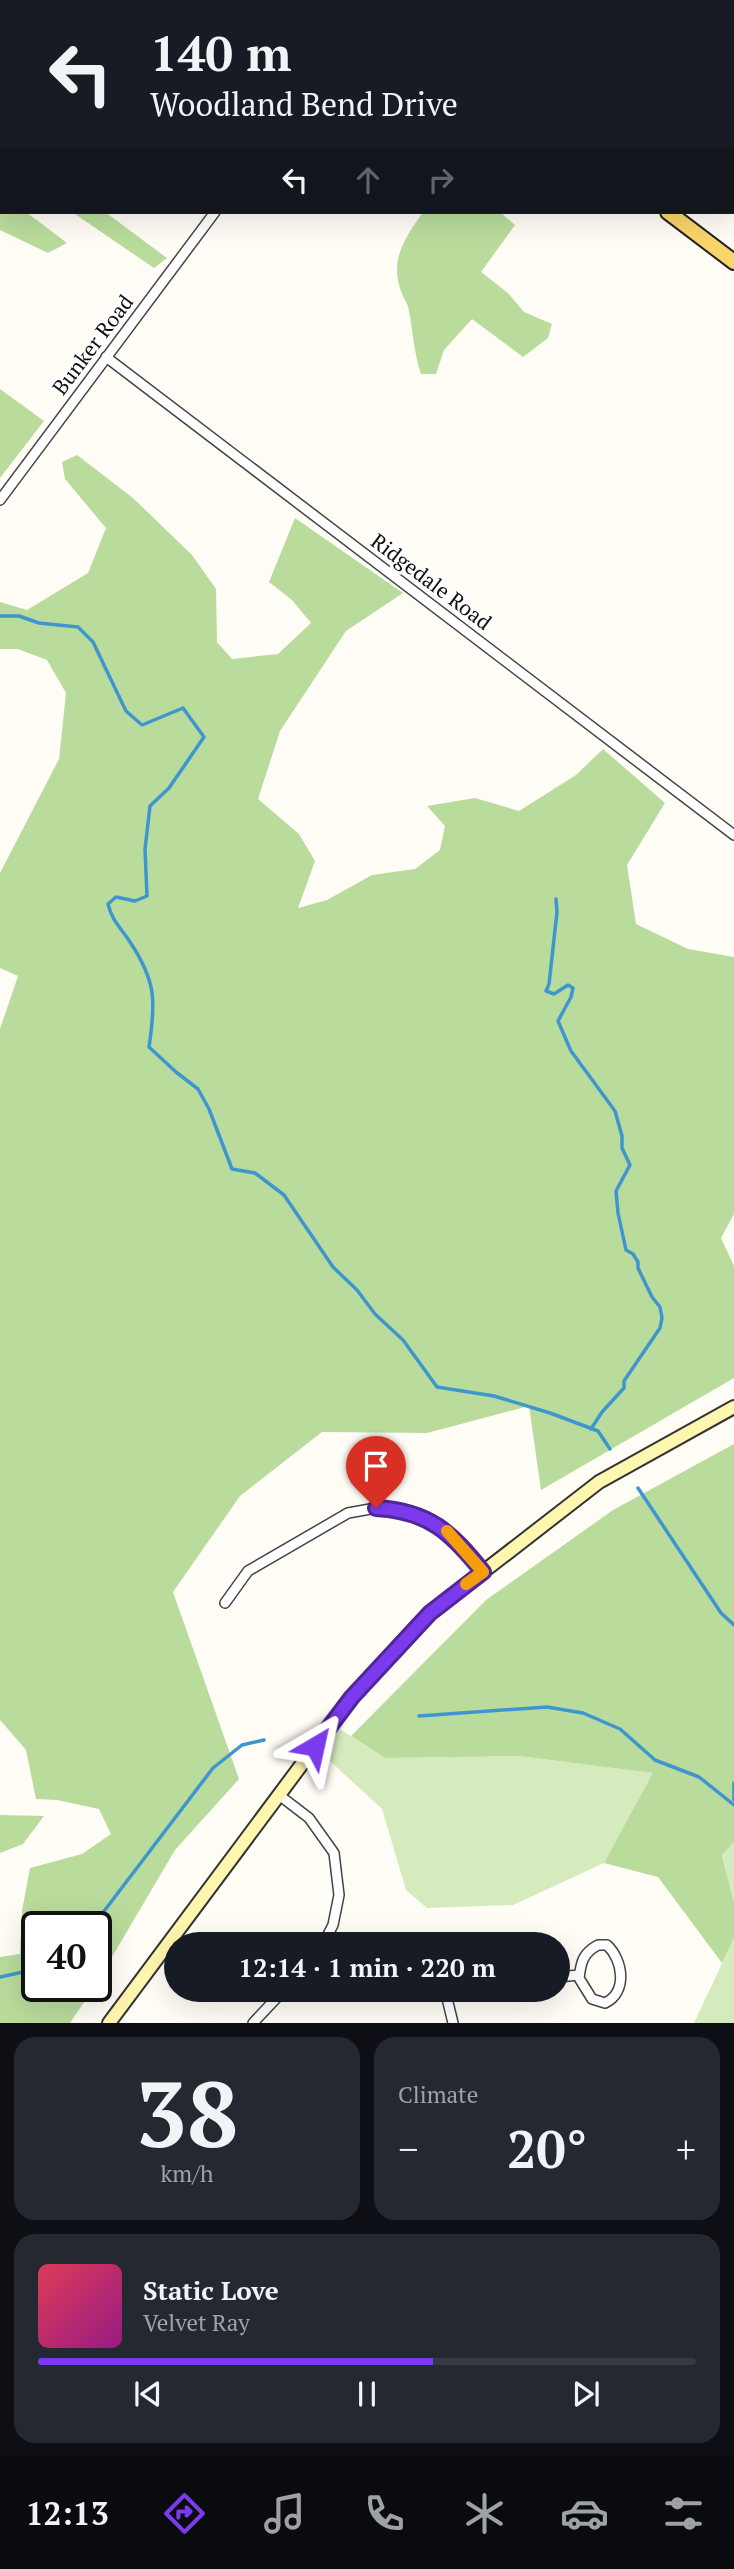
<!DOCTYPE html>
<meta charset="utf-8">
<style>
body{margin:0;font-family:"PT Serif",serif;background:#242831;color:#f1f3f6;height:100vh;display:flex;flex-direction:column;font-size:26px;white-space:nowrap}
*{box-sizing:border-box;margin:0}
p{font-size:23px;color:#9ea1a6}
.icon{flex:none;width:38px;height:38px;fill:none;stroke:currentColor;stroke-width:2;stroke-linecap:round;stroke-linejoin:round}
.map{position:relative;height:2023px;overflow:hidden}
.drawer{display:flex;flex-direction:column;gap:14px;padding:14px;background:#0d0f14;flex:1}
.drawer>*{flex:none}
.hud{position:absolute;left:0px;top:0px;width:735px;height:214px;box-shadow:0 7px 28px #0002;background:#171b24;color:#f1f3f6;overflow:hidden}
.speed{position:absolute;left:21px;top:1911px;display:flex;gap:14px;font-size:35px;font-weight:700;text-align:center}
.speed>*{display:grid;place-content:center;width:91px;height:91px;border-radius:50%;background:#171b24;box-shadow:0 7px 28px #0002;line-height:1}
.speed .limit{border:4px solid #111;border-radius:10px;background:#fff;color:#111}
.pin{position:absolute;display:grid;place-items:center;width:60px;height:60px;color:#fff;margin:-72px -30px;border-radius:50% 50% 50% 0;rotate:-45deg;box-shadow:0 0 7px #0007}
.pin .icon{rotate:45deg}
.me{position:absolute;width:77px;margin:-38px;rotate:36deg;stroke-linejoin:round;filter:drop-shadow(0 0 5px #0008)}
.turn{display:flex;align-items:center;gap:24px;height:147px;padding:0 35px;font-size:32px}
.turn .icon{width:91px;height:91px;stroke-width:2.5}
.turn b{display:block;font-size:49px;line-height:60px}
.lanes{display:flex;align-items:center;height:66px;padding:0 35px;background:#0003;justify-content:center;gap:35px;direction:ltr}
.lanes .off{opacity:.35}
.big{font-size:52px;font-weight:800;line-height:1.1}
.drawer .tile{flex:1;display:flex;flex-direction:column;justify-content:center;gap:10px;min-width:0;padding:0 24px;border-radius:21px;background:#242831}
.drawer .dial{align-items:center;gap:0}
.dial b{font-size:91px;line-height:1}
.song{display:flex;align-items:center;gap:21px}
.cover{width:84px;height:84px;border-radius:10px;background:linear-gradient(135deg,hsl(350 70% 55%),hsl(310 70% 35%))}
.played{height:7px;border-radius:4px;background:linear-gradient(90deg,#7c3aed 60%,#363941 60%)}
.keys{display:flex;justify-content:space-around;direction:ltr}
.heat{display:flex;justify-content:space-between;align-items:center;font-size:38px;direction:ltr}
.drawer .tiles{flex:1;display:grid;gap:14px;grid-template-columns:1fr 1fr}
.tile:last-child{grid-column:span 2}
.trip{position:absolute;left:164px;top:1932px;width:406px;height:70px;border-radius:35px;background:#171b24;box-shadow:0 7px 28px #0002;font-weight:800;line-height:70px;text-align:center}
.dock{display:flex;height:112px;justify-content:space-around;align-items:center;background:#090b0e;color:#9ea1a6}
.dock .icon{width:49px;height:49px}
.dock .current{color:#7c3aed}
.dock b{font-size:32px;color:#f1f3f6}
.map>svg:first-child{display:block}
.green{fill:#d5ebbd}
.forest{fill:#b9dc9c}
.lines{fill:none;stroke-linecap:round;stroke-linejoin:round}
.stream{stroke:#3f96cf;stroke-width:3.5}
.street-casing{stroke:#444;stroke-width:12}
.secondary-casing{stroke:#333;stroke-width:16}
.primary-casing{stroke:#222;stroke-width:18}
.street{stroke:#fff;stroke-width:9}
.secondary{stroke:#fff6b0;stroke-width:12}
.primary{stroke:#f9d66b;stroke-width:14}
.route-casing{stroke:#51269a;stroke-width:18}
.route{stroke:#7c3aed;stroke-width:12}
.slow{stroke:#f59e0b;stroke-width:12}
.labels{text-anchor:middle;stroke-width:7;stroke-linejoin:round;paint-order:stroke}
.street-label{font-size:21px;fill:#111;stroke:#fff}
</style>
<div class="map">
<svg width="734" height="2023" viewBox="0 0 734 2023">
<rect width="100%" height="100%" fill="#fffdf5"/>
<!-- green -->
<g class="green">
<polygon points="338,1728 385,1758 519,1756 654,1773 604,1863 513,1905 427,1908 406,1890 382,1809 319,1751"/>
<polygon points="734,1842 734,1902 722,1854"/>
<polygon points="734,1938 734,2023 694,2023"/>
</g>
<!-- forest -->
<g class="forest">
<polygon points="0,9 2,212 26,212 67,243 48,253 0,230"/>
<polygon points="72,212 105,212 167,258 154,268"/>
<path d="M423,212H500L515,225L481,272L508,293L524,312L552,324L548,338L523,357L472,319L444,350L436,374H421C414,353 413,332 409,311C408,303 403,298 401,291C389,259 406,237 423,212Z"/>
<polygon points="0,389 44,421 0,478"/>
<polygon points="77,455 133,498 192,555 216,589 217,642 232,659 278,654 311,623 292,600 269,582 295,518 403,593 346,631 280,731 258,799 299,834 315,861 298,908 327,900 372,875 415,869 440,850 445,826 427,806 475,798 519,811 576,775 603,749 665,803 627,865 636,924 688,949 734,957 734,1214 721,1238 734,1266 734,1378 541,1490 529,1406 427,1433 322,1432 240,1496 173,1592 239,1779 175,1850 96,1984 96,1927 37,1927 37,1986 95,1986 70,2023 0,2023 0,1957 20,1954 22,1911 30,1868 82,1854 111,1834 99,1809 57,1800 36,1799 26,1750 0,1720 0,1029 18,976 0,968 0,873 59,759 66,693 47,660 18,649 0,649 0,602 27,610 88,573 106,528 65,479 62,462"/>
<polygon points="734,1444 734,1842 722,1855 734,1902 734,1938 722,1963 658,1877 604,1863 653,1773 519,1756 385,1758 351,1736 486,1600 613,1510"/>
<polygon points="0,1815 44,1816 23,1844 0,1853"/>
</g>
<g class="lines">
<!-- stream -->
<g class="stream">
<path d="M0,616H19L39,623L78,627L93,642L126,711L142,725L183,708L204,737L169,788L150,806L145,849L147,896L135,901L116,897L108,904C112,921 121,928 130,942C156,981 156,1001 149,1047L176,1072L198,1089L209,1109L232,1169L255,1173L284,1195L333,1267L357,1290L375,1314L403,1340L437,1387L494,1396L550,1413L598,1431L610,1449"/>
<polyline points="556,899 557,912 549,984 546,991 554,994 568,985 573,988 571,997 558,1021 571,1051 615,1111 622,1136 622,1148 630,1165 616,1191 618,1213 626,1250 633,1254 638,1262 638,1268 652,1297 660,1307 662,1318 660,1328 624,1381 624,1388 602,1412 591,1429"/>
<polyline points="638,1488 721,1613 734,1625"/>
<polyline points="419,1716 547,1707 583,1713 620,1729 655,1760 699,1777 734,1805"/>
<polyline points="734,1783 734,1800"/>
<polyline points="92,1927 213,1768 242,1745 264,1740"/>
<polyline points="0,1977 37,1969"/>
</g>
<!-- street casing -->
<g class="street-casing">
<g id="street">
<polyline points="370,2 371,0"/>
<polyline points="625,2 626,0"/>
<polyline points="106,357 734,835"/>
<polyline points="0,500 215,212"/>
<polyline points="225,1603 248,1571 348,1513 376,1508 396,1509 424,1517 443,1528 483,1571"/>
<polyline points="279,1795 309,1818 334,1853 339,1895 333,1925 323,1944"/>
<path d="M598,1945H607C623,1960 628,1992 605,2003L592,1999L579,1978C581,1962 583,1953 598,1945Z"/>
<polyline points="558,1977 579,1975"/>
<polyline points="445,1990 453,2023"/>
<polyline points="253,2023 284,1990"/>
</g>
</g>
<!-- secondary casing -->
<g class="secondary-casing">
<polyline id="secondary" points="109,2023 352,1697 430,1613 599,1482 734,1407"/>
</g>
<!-- primary casing -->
<g class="primary-casing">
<g id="primary">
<polyline points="389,0 391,2"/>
<polyline points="668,212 734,262"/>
</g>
</g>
<!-- street -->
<use href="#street" class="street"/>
<!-- secondary -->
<use href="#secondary" class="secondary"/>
<!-- primary -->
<use href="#primary" class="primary"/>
</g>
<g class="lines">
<!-- route casing -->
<g class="route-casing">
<path id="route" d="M315,1746L352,1697L430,1613L483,1572C451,1532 429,1511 376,1508"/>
</g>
<!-- route -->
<use href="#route" class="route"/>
<!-- slow -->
<polyline class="slow" points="447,1531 483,1572 466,1584"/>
</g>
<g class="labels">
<!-- street labels -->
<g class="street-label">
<text transform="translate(93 345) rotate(-53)" y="7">Bunker Road</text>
<text transform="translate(431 582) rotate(37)" y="7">Ridgedale Road</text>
</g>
</g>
</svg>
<div class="speed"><div class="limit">40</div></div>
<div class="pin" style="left:376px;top:1508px;background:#d93025"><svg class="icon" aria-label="arrive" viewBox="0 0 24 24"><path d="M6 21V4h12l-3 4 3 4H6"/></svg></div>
<svg class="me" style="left:315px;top:1746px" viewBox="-20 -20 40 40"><path d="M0-17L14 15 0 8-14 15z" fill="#7c3aed" stroke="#fff" stroke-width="4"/></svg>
<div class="trip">12:14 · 1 min · 220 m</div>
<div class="hud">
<div class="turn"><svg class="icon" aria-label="left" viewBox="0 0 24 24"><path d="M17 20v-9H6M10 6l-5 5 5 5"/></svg><div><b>140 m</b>Woodland Bend Drive</div></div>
<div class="lanes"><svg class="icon" aria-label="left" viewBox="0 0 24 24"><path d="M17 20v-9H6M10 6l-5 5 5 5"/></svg><svg class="icon off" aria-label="ahead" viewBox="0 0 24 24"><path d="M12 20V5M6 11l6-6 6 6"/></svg><svg class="icon off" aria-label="right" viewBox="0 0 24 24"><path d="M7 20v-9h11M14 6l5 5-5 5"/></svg></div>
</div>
</div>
<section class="drawer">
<div class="tiles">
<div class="tile dial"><b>38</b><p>km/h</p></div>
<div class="tile"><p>Climate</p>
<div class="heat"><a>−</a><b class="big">20°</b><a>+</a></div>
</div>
<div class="tile">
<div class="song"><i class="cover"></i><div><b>Static Love</b><p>Velvet Ray</p></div></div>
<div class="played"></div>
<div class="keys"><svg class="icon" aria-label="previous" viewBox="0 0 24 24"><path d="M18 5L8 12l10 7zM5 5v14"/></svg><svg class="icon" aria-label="pause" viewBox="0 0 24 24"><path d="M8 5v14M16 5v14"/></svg><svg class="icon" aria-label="next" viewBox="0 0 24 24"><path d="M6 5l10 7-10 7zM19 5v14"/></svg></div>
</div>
</div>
</section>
<nav class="dock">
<b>12:13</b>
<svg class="icon current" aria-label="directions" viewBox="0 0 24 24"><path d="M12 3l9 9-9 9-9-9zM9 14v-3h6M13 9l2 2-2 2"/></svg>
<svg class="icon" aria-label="music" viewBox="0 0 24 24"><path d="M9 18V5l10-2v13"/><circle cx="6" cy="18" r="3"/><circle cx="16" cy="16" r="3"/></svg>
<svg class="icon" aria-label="phone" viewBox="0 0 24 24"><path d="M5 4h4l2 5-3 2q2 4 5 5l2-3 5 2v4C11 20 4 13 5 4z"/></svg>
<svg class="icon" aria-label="climate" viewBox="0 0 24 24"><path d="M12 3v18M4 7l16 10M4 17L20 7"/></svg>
<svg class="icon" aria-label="car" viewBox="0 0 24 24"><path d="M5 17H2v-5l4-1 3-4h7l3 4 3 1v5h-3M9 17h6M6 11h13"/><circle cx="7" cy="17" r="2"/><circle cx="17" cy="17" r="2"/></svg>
<svg class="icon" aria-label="filters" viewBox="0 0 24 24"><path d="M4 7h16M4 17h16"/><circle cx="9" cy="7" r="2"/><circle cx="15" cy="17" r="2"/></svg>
</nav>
